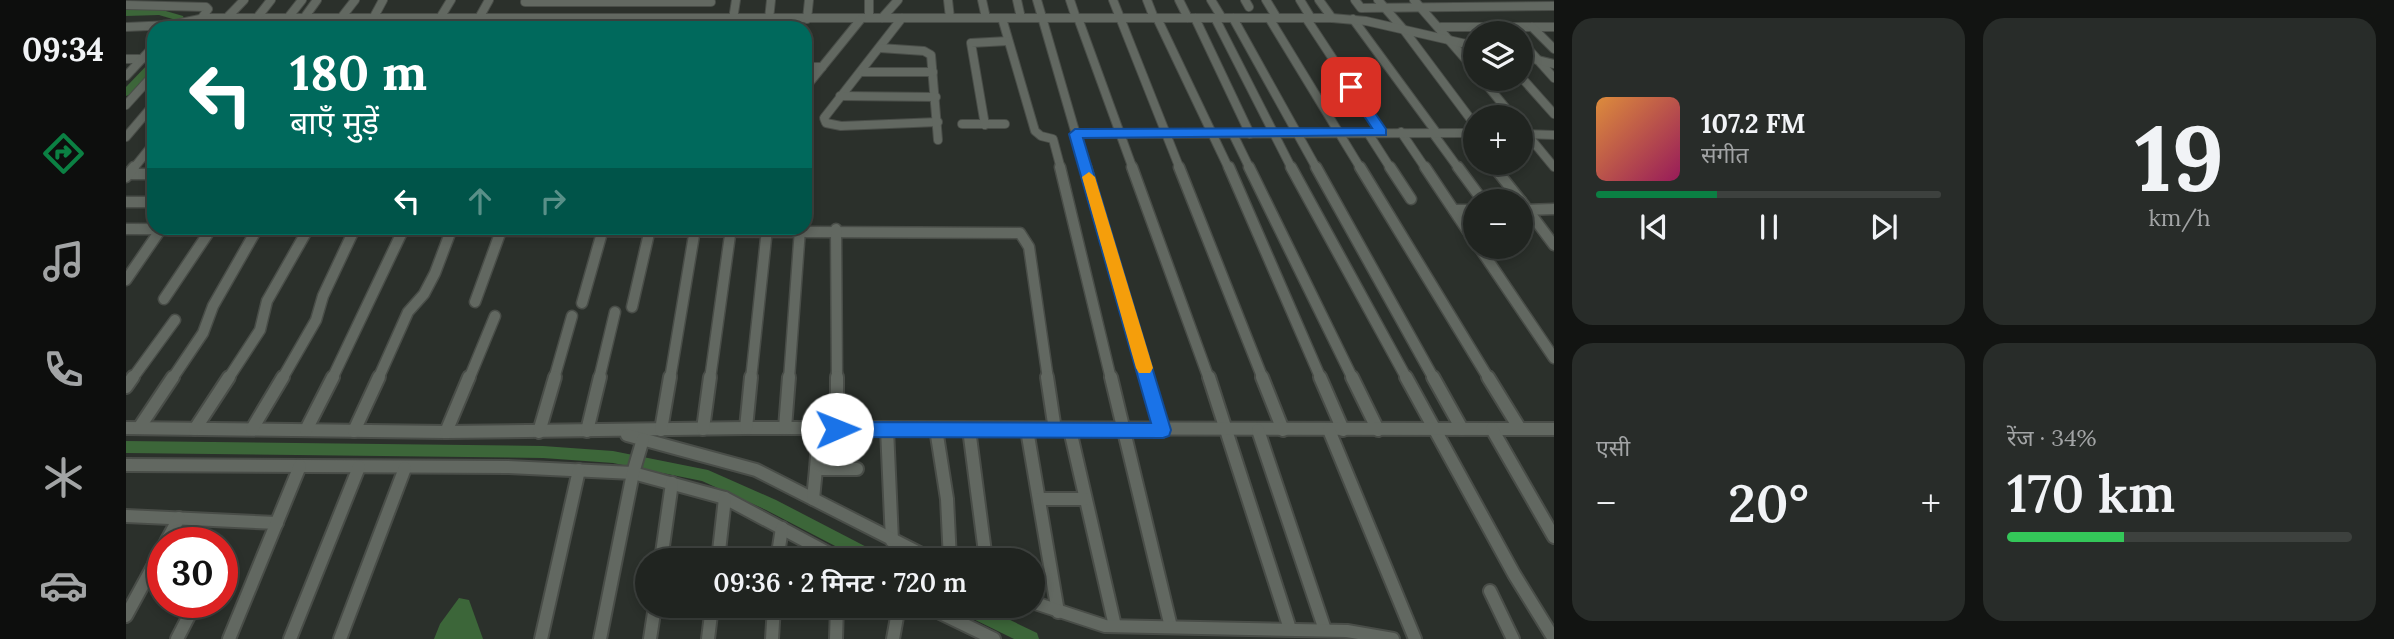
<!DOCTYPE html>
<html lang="hi">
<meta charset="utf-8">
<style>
body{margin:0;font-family:Lora,"Noto Sans Devanagari",serif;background:#282c29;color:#f1f3f6;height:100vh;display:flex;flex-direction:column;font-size:26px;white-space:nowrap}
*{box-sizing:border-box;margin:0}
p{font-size:23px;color:#a2a4a5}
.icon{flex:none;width:38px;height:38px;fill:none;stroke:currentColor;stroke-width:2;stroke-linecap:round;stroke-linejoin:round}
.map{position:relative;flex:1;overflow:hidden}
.drawer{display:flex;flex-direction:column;gap:18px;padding:18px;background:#121412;width:840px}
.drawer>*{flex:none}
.hud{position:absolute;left:21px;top:21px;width:665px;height:214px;border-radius:21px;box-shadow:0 4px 10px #0003,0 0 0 2px #3d413e;background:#00695c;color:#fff;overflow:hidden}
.controls{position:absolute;left:1337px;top:21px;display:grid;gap:14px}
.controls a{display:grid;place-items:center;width:70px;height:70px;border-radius:50%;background:#202420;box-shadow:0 4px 10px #0003,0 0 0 2px #3d413e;font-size:35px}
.speed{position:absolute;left:21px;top:527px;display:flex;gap:14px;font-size:35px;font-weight:700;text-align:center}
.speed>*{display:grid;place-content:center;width:91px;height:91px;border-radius:50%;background:#202420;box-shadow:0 4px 10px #0003,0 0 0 2px #3d413e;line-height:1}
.speed .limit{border:10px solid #d22;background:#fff;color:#111}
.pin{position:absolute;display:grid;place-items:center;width:60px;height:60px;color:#fff;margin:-30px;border-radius:14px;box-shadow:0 4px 10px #0006}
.me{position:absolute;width:77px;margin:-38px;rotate:89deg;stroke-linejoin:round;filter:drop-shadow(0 0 5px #0008)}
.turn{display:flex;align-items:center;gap:24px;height:147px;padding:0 28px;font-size:32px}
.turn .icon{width:91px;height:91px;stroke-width:2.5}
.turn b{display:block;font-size:49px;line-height:60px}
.lanes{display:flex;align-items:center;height:66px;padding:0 28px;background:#0003;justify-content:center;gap:35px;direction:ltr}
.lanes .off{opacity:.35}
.big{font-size:52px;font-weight:600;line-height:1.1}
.drawer .tile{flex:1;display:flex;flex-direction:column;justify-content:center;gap:10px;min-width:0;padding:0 24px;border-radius:21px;background:#282c29}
.drawer .dial{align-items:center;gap:0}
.dial b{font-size:91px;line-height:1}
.song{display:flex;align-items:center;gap:21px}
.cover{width:84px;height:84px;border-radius:10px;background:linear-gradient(135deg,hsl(30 70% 55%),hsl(330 70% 35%))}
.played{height:7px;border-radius:4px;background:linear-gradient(90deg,#0b8043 35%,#3d413e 35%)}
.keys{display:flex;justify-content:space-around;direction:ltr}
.heat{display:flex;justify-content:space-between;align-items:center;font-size:38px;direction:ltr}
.charge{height:10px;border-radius:5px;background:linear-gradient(90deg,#34c759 34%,#3d413e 0)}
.drawer .tiles{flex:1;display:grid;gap:18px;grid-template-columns:repeat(2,1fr)}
.trip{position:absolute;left:509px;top:548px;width:410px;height:70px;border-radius:35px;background:#202420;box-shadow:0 4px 10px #0003,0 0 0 2px #3d413e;font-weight:600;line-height:70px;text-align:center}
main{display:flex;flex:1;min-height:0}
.tabs{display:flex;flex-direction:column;width:126px;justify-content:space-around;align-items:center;background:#0d0e0d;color:#a2a4a5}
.tabs .icon{width:49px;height:49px}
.tabs .active{color:#0b8043}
.tabs b{font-size:32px;color:#f1f3f6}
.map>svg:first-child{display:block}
.water{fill:#3c6639}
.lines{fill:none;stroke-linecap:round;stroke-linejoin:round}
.canal{fill:#3c6639;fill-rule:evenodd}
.street-far2-casing{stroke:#494d48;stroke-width:10}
.street-far1-casing{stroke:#494d48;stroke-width:13}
.street-casing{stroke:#494d48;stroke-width:16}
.street-far2{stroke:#626861;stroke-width:8}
.street-far1{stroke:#626861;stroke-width:10}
.street{stroke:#626861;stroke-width:12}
.route{fill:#1a73e8;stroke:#114b97;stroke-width:2}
.slow{fill:#f59e0b}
</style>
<main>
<nav class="tabs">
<b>09:34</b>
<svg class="icon active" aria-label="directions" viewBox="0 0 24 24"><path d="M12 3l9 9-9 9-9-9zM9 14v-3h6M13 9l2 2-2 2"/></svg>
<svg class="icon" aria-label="music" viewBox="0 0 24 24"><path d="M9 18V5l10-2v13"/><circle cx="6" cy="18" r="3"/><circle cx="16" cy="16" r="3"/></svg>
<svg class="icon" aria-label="phone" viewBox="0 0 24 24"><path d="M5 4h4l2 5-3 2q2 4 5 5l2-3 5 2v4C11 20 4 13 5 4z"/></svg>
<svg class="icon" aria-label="climate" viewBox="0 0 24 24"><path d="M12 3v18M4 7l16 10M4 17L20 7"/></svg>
<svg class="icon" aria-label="car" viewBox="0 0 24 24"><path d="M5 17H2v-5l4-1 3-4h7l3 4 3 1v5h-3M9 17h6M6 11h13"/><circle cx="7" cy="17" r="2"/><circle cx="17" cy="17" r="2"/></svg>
</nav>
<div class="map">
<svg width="1428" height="639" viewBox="0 0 1428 639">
<rect width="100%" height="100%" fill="#2b302b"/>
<!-- water -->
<polygon class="water" points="333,598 343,600 357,639 308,639 314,624"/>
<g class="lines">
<!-- canal -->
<g class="canal">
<polygon points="33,9 57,16 61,28 53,28 50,20 33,15 0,16 0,10"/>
<polygon points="28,60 28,68 3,95 0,96 0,87 25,61"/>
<polygon points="0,441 417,446 487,451 582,470 650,500 756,555 759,560 736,560 640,510 576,481 487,463 417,458 0,453"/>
<polygon points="831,606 855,606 911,633 913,639 888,639 833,612"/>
</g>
<!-- street-far2 casing -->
<g class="street-far2-casing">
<g id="street-far2">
<polyline points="743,0 743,18"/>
<polyline points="822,0 824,18"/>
<polyline points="856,0 860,18"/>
<polyline points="891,0 895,18"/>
<polyline points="911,0 960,169"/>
<polyline points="944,0 950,18"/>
<polyline points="987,0 1054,169"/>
<polyline points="1021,0 1028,18"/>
<polyline points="1053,0 1062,18"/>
<polyline points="1085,0 1096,18"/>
<polyline points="1119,0 1123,7"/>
<polyline points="1140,0 1151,18"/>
<polyline points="1174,0 1185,18"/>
<polyline points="1193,0 1206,18"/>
<polyline points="1229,0 1235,8 1428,6"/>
<polyline points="1252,0 1278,30 1349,125"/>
<polyline points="1288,0 1349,70"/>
<polyline points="399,2 585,2"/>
<polyline points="0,5 80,7 82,9 69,28"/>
<polyline points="178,18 191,0"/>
<polyline points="215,18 229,0"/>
<polyline points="314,18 325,0"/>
<polyline points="353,18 363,0"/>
<polyline points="756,18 772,0"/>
<polyline points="776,18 698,118 700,123 715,126 812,122"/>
<polyline points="876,18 909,131 915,136 927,139 935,169"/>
<polyline points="952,18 1007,169"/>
<polyline points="1031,18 1103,169"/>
<polyline points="1069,18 1124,134"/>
<polyline points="1089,18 1166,169"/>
<polyline points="1107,18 1191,169"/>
<polyline points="1143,18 1235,169"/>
<polyline points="1180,18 1255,132"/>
<polyline points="607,19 610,0"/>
<polyline points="643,19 645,0"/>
<polyline points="681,19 683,0"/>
<polyline points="1227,19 1310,132"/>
<polyline points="0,27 45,25 79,18 1206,18 1240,21 1349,46"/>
<polyline points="1315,27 1428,27"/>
<polyline points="1406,27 1428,49"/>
<polyline points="91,28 118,0"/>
<polyline points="123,28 145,0"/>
<polyline points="154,28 176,0"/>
<polyline points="242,28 257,0"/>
<polyline points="1395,41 1428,78"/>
<polyline points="754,48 798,51 805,55 812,140"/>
<polyline points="1395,56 1428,64"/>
<polyline points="0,59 16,59"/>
<polyline points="679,67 696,67"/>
<polyline points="736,72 807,72"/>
<polyline points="0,76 28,46"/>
<polyline points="1395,77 1428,114"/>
<polyline points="1356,79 1387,117"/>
<polyline points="679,88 735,19"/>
<polyline points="714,96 810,97"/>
<polyline points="0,105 28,74"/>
<polyline points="836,124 879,124"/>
<polyline points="859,125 845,43 882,41"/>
<polyline points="1395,127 1428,167"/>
<polyline points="1275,132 1300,169"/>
<polyline points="1306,132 1333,169"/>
<polyline points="1242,133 1265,169"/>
<polyline points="949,134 1349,133"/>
<polyline points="1107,134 1124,169"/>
<polyline points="1396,134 1428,135"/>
<polyline points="0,137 28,104"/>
<polyline points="1365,163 1370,169"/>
<polyline points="7,169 28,143"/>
</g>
</g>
<!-- street-far1 casing -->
<g class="street-far1-casing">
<g id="street-far1">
<polyline points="934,167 985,379"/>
<polyline points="960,167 1021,379"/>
<polyline points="1006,167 1083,379"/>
<polyline points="1053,167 1137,379"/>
<polyline points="1103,167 1195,379"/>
<polyline points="1123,167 1227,379"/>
<polyline points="1165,167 1281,379"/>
<polyline points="1190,167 1308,379"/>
<polyline points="1234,167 1363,379"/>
<polyline points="1264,167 1285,199"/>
<polyline points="1299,167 1349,242"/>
<polyline points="1332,167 1357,201"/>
<polyline points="1368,167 1395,201"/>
<polyline points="3,174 28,174"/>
<polyline points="0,177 8,167"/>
<polyline points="1395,201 1428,245"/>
<polyline points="0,202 28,202"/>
<polyline points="1328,210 1349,210"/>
<polyline points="1396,210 1428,209"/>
<polyline points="0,229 894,233 903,247 922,379"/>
<polyline points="710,229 711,379"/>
<polyline points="1353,247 1428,358"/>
<polyline points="0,280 35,229"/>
<polyline points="38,299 85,229"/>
<polyline points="349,302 376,228"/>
<polyline points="456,303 477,229"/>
<polyline points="506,307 524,229"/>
<polyline points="6,379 49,320"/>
<polyline points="46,379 77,333 87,306 131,229"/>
<polyline points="102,379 134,330 141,301 182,229"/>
<polyline points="156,379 190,320 197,296 229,228"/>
<polyline points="206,379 278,228"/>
<polyline points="252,379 282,312 298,294 309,273 326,228"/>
<polyline points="343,379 369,316"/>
<polyline points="428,379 446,316"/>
<polyline points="473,379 489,312"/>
<polyline points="544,379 569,229"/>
<polyline points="584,379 605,228"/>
<polyline points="625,379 641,229"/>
<polyline points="663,379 674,229"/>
</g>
</g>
<!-- street casing -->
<g class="street-casing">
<g id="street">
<polyline points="711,377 711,429"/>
<polyline points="921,377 929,430"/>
<polyline points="985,377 1045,627"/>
<polyline points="1020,377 1036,431"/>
<polyline points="1083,377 1164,629"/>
<polyline points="1136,377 1157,430"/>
<polyline points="1194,377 1217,430"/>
<polyline points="1226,377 1252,430"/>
<polyline points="1280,377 1388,574 1428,639"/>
<polyline points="1307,377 1336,429"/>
<polyline points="1362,377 1394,429"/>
<polyline points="0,387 7,377"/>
<polyline points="0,428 320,432 620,428 1428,429"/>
<polyline points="13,428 47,377"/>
<polyline points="620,428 625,377"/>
<polyline points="659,428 663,377"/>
<polyline points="69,429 103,377"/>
<polyline points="126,429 157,377"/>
<polyline points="577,429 584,377"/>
<polyline points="693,429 690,469 731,469"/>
<polyline points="761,429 766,541"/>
<polyline points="810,429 821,499 824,560"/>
<polyline points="843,429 860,560"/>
<polyline points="1366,429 1428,537"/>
<polyline points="180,430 207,377"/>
<polyline points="535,430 544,377"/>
<polyline points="901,430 932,612"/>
<polyline points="944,430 989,626"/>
<polyline points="1132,430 1199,630"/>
<polyline points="1203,430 1289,639"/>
<polyline points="228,431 253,377"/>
<polyline points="461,431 474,377"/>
<polyline points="320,432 343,377"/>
<polyline points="413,432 429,377"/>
<polyline points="501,435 630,470 807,560"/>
<polyline points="0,465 382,467 507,473 599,498 715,560"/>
<polyline points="687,499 690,469"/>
<polyline points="913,499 959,499"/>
<polyline points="0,516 151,523"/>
<polyline points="40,542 53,518"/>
<polyline points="535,560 546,483"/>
<polyline points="592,560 599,498"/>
<polyline points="651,560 656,528"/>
<polyline points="1364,591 1387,639"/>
<polyline points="906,602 979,626 1221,631 1267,639"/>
<polyline points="800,606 868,639"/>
<polyline points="0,616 37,548"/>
<polyline points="51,639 70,602"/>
<polyline points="103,639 174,466"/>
<polyline points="164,639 233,467"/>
<polyline points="214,639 279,468"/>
<polyline points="415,639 453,470"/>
<polyline points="474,639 507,473 517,439"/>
<polyline points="524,639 529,606"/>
<polyline points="582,639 586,606"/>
<polyline points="646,639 648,606"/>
<polyline points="710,639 711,606"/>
<polyline points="767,639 773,606"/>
</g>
</g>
<!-- street-far2 -->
<use href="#street-far2" class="street-far2"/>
<!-- street-far1 -->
<use href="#street-far1" class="street-far1"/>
<!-- street -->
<use href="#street" class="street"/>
</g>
<!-- route -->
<polygon class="route" points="1225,83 1229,84 1260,129 1260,135 957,138 1045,430 1043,436 1037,438 711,437 705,435 702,429 705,424 711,422 1025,423 943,134 949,129 1246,128 1219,87"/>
<!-- slow -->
<polygon class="slow" points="963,172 969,177 1027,368 1024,373 1013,373 1010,368 956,177"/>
</svg>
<div class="controls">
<a><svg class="icon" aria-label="layers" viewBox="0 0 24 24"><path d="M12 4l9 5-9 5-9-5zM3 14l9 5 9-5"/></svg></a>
<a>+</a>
<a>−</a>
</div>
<div class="speed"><div class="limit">30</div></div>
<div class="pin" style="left:1225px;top:87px;background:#d93025"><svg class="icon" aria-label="arrive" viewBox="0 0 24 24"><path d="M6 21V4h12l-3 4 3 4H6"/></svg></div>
<svg class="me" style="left:711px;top:429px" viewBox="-20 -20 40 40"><circle r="19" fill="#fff"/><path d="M0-13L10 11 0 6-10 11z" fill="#1a73e8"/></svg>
<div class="trip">09:36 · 2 मिनट · 720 m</div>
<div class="hud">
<div class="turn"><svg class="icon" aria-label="left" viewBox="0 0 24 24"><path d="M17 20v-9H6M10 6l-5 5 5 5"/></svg><div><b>180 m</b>बाएँ मुड़ें</div></div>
<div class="lanes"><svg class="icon" aria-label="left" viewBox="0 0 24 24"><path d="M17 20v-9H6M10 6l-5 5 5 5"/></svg><svg class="icon off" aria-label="ahead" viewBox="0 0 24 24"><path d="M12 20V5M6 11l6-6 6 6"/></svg><svg class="icon off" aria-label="right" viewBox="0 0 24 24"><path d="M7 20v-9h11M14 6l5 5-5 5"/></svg></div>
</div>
</div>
<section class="drawer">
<div class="tiles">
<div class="tile">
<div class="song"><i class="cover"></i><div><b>107.2 FM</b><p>संगीत</p></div></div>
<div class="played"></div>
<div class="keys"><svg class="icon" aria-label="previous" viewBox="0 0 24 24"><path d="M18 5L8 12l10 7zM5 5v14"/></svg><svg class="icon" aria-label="pause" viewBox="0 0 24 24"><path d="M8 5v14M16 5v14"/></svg><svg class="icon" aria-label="next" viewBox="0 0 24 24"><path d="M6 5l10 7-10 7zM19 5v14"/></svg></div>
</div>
<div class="tile dial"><b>19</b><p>km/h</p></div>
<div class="tile"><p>एसी</p>
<div class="heat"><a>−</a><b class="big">20°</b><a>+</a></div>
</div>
<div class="tile"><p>रेंज · 34%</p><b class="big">170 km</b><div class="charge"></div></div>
</div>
</section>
</main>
